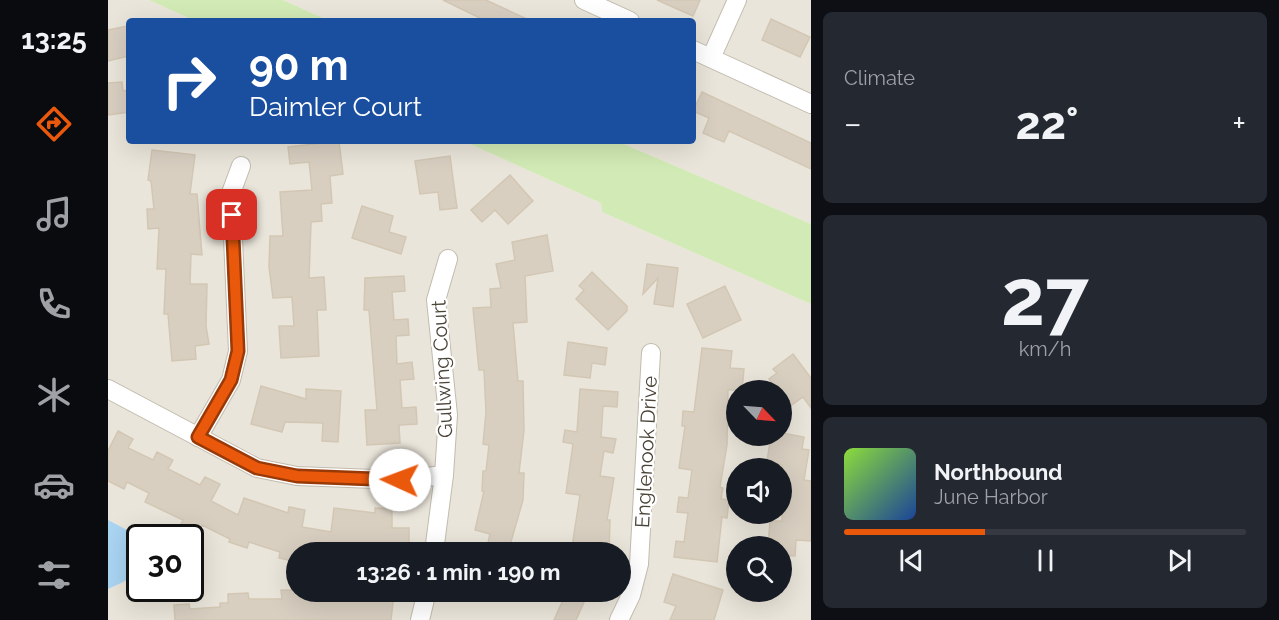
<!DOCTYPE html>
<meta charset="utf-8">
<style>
body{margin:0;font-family:Raleway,sans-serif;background:#242831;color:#f1f3f6;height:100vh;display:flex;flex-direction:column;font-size:22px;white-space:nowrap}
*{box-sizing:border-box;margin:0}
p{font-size:20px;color:#9ea1a6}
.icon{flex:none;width:33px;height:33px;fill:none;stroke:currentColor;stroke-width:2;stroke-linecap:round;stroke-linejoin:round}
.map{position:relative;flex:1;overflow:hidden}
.details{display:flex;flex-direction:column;gap:12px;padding:12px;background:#0d0f14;width:468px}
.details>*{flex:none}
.top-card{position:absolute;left:18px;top:18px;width:570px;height:126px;border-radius:6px;box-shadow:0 6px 24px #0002;background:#1a4fa0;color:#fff;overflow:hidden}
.needle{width:39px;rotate:115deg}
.controls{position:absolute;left:618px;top:380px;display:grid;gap:12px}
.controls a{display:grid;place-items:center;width:66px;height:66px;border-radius:50%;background:#171b24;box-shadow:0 6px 24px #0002;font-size:30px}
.speed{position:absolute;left:18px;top:524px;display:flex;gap:12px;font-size:30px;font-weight:700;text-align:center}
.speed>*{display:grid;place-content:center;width:78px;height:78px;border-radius:50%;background:#171b24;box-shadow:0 6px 24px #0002;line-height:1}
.speed .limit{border:3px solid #111;border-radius:9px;background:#fff;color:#111}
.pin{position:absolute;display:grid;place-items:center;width:51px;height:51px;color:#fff;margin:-26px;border-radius:12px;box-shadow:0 3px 9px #0006}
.me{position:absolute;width:66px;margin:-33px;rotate:272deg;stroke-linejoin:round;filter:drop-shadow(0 0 4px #0008)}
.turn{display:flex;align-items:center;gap:21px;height:126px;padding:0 24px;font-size:27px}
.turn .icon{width:78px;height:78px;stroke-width:2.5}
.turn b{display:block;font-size:42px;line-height:51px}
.big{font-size:45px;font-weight:700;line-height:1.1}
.details .widget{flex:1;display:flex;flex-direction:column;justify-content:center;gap:9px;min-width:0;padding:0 21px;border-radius:9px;background:#242831}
.details .dial{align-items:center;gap:0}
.dial b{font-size:78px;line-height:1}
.song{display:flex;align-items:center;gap:18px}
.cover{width:72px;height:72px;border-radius:9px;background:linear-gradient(135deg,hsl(90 70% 55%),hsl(220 70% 35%))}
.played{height:6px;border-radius:3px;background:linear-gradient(90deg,#ea580c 35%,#363941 35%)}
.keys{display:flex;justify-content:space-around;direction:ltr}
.heat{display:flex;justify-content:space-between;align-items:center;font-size:33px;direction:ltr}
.trip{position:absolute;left:178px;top:542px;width:345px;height:60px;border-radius:30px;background:#171b24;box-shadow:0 6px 24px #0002;font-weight:700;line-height:60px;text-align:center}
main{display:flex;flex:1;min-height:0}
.tab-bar{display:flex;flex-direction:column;width:108px;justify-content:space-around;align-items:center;background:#090b0e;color:#9ea1a6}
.tab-bar .icon{width:42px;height:42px}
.tab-bar .current{color:#ea580c}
.tab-bar b{font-size:27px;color:#f1f3f6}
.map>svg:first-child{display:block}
.residential{fill:#eae5da;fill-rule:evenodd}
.green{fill:#d2eab5}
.water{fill:#a9d4f2}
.building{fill:#d8cfc1;stroke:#d3c7b4;stroke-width:1.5}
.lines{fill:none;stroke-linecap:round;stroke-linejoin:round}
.minor-casing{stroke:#c2bbae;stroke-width:20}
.minor{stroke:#fff;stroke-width:18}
.route-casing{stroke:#983908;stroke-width:15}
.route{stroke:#ea580c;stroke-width:10}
.labels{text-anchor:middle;stroke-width:4.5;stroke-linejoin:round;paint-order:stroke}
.street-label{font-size:20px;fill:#4b4439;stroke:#fff}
</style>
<main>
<nav class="tab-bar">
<b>13:25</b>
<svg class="icon current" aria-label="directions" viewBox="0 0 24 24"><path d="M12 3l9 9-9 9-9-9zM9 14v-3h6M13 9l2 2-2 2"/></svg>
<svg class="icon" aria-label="music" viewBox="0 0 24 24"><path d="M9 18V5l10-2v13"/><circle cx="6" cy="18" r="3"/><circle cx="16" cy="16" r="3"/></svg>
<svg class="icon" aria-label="phone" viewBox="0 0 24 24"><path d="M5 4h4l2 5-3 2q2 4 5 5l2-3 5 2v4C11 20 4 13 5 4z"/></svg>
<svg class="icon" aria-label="climate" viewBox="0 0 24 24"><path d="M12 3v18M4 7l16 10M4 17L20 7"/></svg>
<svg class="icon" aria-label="car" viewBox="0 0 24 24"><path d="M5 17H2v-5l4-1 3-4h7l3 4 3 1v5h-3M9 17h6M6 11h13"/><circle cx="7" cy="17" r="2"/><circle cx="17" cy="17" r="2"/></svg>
<svg class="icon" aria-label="filters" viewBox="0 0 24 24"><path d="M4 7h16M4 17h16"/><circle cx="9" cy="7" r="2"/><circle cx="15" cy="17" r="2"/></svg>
</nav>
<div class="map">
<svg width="703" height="620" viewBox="0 0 703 620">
<rect width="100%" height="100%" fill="#f6f3ec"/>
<!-- residential -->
<g class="residential">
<path d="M0,0H41L87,21H21V141H355L493,203L494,212L703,304V620H0ZM628,390H674V435H628ZM628,468H674V513H628ZM32,537H82V588H32ZM628,546H674V591H628ZM189,552H513V591H189Z"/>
<polygon points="175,0 703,0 703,224 509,141 585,141 585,21 222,21"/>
</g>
<!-- green -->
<g class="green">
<polygon points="41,0 175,0 222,21 87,21"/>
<polygon points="355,141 509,141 703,224 703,304 494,212 493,203"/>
</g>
<!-- water -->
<path class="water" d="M0,520L32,537C32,573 34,574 0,589Z"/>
<!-- building -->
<g class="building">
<polygon points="335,0 378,0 423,21 378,21"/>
<polygon points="549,0 592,0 585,16"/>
<polygon points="663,19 702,37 692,57 654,40"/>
<polygon points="20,26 21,56 0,61 0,30"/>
<polygon points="14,82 15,91 21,90 21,112 0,115 0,83"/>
<polygon points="594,92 703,143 703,169 621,131 616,142 595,133 601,118 585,111"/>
<polygon points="231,141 235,174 222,176 224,203 213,204 214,221 203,222 201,278 216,277 218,310 209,310 211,356 173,358 171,326 186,326 184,297 165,298 161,267 162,236 175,236 172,192 204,190 201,162 182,164 180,147"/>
<polygon points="44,150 87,155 82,194 89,194 94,255 83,254 82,284 99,284 98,326 101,344 87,346 88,359 64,361 60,314 56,314 58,269 49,269 51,228 40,229 39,209 46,209 43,181 40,180"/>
<polygon points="342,156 349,208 332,210 330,192 312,194 307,161"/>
<polygon points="402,175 425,201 400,224 387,210 374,222 363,210"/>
<polygon points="254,206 285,216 281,232 298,237 293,254 244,238"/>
<polygon points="439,235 445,271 417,276 419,322 405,323 410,381 415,381 416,430 411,473 416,473 415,500 400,552 379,547 382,534 367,530 376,491 374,491 375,471 378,471 381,445 375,444 378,412 376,370 371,370 365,308 383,307 382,289 393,288 388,264 407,260 404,242"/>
<polygon points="539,264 570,268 565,307 546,304 550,278 535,294"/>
<polygon points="484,272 519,306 519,311 500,330 468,299 476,290 471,286"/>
<polygon points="296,276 297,291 284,292 286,320 300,319 301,335 288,336 289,364 304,362 306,379 292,380 294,408 308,407 309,424 291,425 292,443 259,445 257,410 269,410 261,310 256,310 257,278"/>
<polygon points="617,286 633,320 595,338 579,304"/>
<polygon points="460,342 499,348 497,365 484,363 482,378 456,375"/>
<polygon points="594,348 624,351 622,368 636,369 634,390 620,390 619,445 612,487 615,488 613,499 621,500 619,518 614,517 609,562 566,557 568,541 576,542 580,513 569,512 571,497 580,498 584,470 571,468 577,426 574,426 575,411 586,412"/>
<polygon points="685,354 703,378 703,408 695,397 681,407 674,396 674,390 669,390 661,379 669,373 665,369"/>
<polygon points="153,386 198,399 198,389 233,391 230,442 214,441 215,423 177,422 174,432 143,424"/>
<polygon points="472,389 510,392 509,407 495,406 493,437 508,439 505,453 496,451 492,476 506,478 499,520 502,520 501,552 472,552 472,547 464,547 472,495 458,493 465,444 455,442 457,430 469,432"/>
<polygon points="10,431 25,439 20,448 45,460 49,452 65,460 60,469 92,485 97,477 112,484 103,501 130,515 136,498 180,513 181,507 197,510 194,527 223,532 226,508 267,513 267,508 284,509 284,528 301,528 301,552 266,552 210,543 209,552 189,552 189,562 171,558 172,552 141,542 139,548 121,542 122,539 94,525 90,532 73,524 75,520 37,502 41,493 19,482 16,489 0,481 0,451"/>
<polygon points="674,433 696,437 694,449 701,450 696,480 703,481 703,541 688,540 687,556 674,555 674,546 660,546 662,521 674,521 674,465 659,462 663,435"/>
<polygon points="565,574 615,590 606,620 562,620 568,606 556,602"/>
<polygon points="173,590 221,591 221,598 250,600 251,591 286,593 283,620 67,620 66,605 81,604 82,609 112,607 112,603 120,603 120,594 140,593 141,599 174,599"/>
<polygon points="459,591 481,591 468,620 446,620"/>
</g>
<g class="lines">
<!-- minor casing -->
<g class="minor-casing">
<g id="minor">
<polyline points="476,0 522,21"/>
<polyline points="585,50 703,104"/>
<polyline points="603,58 629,0"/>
<polyline points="0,389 149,468 189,476 292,480 336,475"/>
<polyline points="90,437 123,380 130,351 123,193 133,166"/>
<polyline points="326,552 336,475 340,415 328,300 340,259"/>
<polyline points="312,620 319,591"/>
<polyline points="511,620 523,595 531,564 543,353"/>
</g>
</g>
<!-- minor -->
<use href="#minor" class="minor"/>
</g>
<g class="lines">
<!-- route casing -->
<g class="route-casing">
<polyline id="route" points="124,215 130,351 123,380 90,437 149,468 189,476 292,480"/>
</g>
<!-- route -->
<use href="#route" class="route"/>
</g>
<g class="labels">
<!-- street labels -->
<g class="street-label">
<text transform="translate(334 369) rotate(-93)" y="7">Gullwing Court</text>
<text transform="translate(538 452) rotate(-87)" y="7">Englenook Drive</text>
</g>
</g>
</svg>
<div class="controls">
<a><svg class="needle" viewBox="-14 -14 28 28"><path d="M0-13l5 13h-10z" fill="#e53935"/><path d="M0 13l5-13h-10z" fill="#9ea1a6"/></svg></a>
<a><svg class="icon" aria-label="sound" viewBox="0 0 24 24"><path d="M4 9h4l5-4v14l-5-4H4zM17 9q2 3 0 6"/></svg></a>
<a><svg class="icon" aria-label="search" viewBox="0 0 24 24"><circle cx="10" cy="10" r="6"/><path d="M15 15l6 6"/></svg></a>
</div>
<div class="speed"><div class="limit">30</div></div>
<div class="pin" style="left:124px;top:215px;background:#d93025"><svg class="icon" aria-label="arrive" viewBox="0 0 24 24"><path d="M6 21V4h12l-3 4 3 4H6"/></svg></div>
<svg class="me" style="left:292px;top:480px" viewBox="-20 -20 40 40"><circle r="19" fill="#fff"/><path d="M0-13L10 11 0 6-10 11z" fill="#ea580c"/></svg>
<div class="trip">13:26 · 1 min · 190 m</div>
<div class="top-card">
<div class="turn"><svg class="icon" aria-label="right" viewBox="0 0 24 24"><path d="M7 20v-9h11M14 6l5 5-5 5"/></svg><div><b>90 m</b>Daimler Court</div></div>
</div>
</div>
<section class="details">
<div class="widget"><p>Climate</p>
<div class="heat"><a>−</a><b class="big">22°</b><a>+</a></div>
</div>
<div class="widget dial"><b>27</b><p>km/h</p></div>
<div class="widget">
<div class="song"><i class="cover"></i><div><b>Northbound</b><p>June Harbor</p></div></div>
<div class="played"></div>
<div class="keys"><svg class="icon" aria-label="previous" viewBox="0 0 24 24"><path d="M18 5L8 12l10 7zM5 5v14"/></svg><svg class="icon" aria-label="pause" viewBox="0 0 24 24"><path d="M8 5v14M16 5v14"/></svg><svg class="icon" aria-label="next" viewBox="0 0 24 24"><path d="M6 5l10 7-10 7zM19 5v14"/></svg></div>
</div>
</section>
</main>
